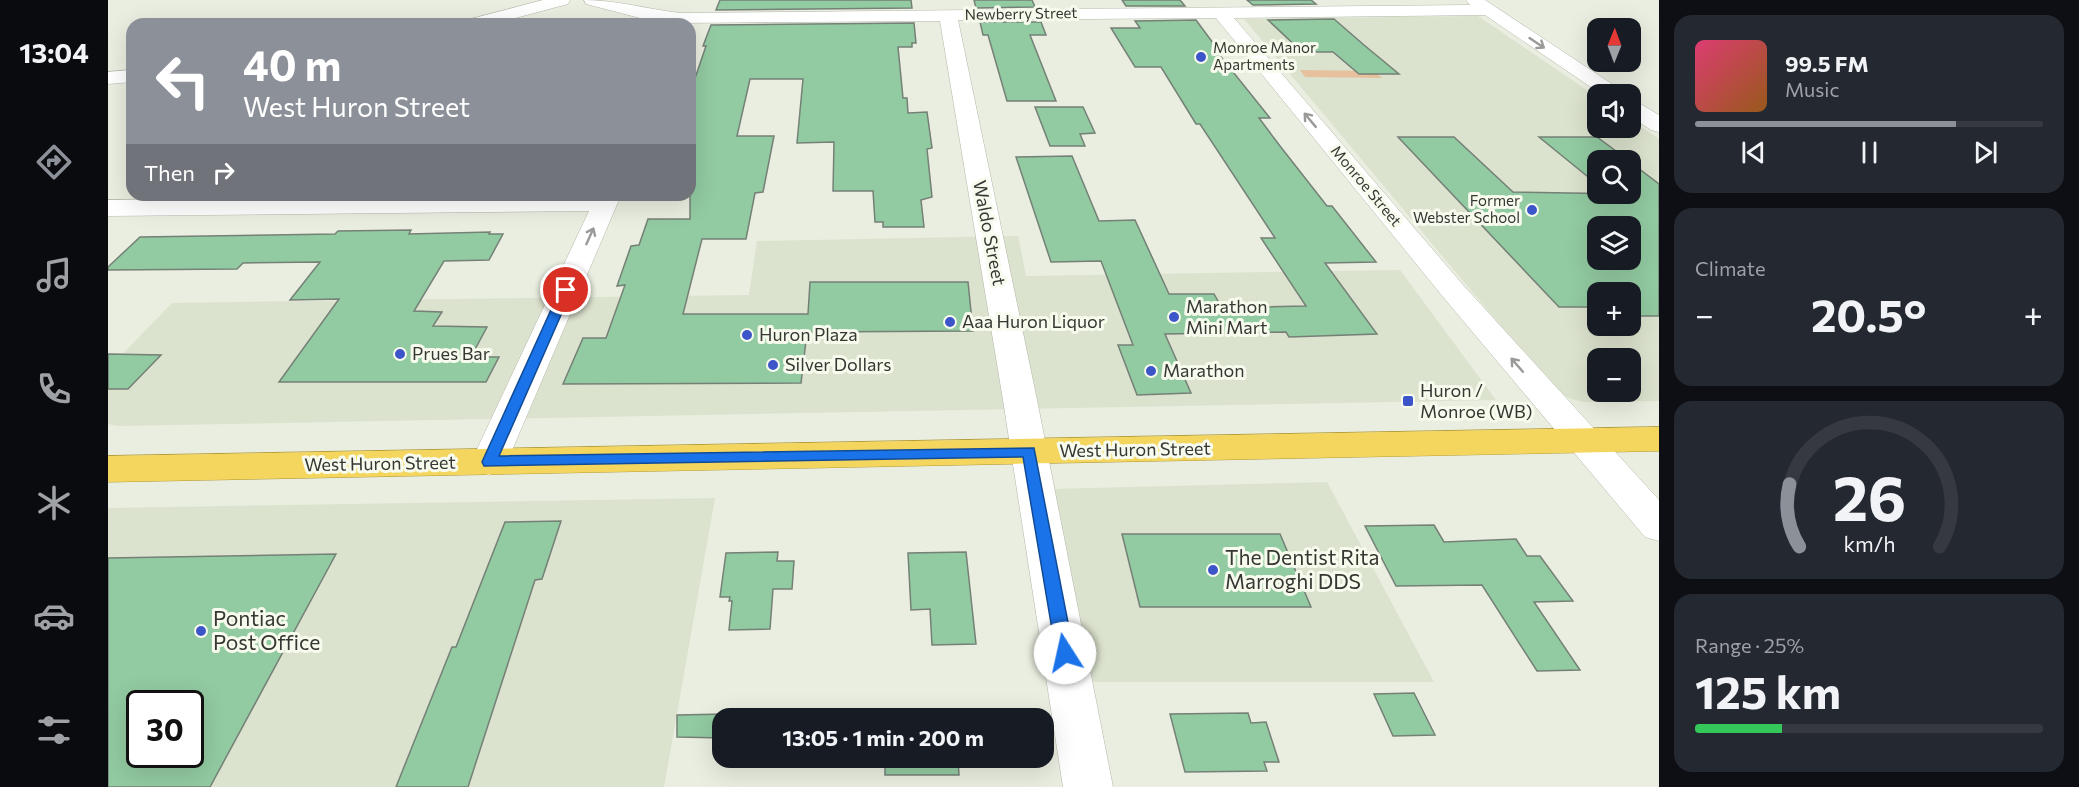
<!DOCTYPE html>
<meta charset="utf-8">
<style>
body{margin:0;font-family:Commissioner,sans-serif;background:#242831;color:#f1f3f6;height:100vh;display:flex;flex-direction:column;font-size:22px;white-space:nowrap}
*{box-sizing:border-box;margin:0}
p{font-size:20px;color:#9ea1a6}
.icon{flex:none;width:33px;height:33px;fill:none;stroke:currentColor;stroke-width:2;stroke-linecap:round;stroke-linejoin:round}
.map{position:relative;flex:1;overflow:hidden}
.side{display:flex;flex-direction:column;gap:15px;padding:15px;background:#0d0f14;width:420px}
.side>*{flex:none}
.hud{position:absolute;left:18px;top:18px;width:570px;height:183px;border-radius:18px;box-shadow:0 6px 24px #0002;background:#8c9099;color:#fff;overflow:hidden}
.needle{width:39px;rotate:1deg}
.fabs{position:absolute;left:1479px;top:18px;display:grid;gap:12px}
.fabs a{display:grid;place-items:center;width:54px;height:54px;border-radius:12px;background:#171b24;box-shadow:0 6px 24px #0002;font-size:30px}
.speed{position:absolute;left:18px;top:690px;display:flex;gap:12px;font-size:30px;font-weight:700;text-align:center}
.speed>*{display:grid;place-content:center;width:78px;height:78px;border-radius:50%;background:#171b24;box-shadow:0 6px 24px #0002;line-height:1}
.speed .limit{border:3px solid #111;border-radius:9px;background:#fff;color:#111}
.pin{position:absolute;display:grid;place-items:center;width:51px;height:51px;color:#fff;margin:-26px;border:3px solid #fff;border-radius:50%;box-shadow:0 2px 6px #0007}
.me{position:absolute;width:66px;margin:-33px;rotate:350deg;stroke-linejoin:round;filter:drop-shadow(0 0 4px #0008)}
.turn{display:flex;align-items:center;gap:21px;height:126px;padding:0 18px;font-size:27px}
.turn .icon{width:78px;height:78px;stroke-width:2.5}
.turn b{display:block;font-size:42px;line-height:51px}
.then{display:flex;align-items:center;height:57px;padding:0 18px;background:#0003;gap:12px;font-size:22px}
.big{font-size:45px;font-weight:700;line-height:1.1}
.side .widget{flex:1;display:flex;flex-direction:column;justify-content:center;gap:9px;min-width:0;padding:0 21px;border-radius:18px;background:#242831}
.side .dial{align-items:center;gap:0}
.dial svg{height:156px;overflow:visible;fill:none;stroke:#363941;stroke-width:7;stroke-linecap:round;text-anchor:middle}
.dial text{fill:#f1f3f6;stroke:none}
.song{display:flex;align-items:center;gap:18px}
.cover{width:72px;height:72px;border-radius:9px;background:linear-gradient(135deg,hsl(340 70% 55%),hsl(30 70% 35%))}
.played{height:6px;border-radius:3px;background:linear-gradient(90deg,#8c9099 75%,#363941 75%)}
.keys{display:flex;justify-content:space-around;direction:ltr}
.heat{display:flex;justify-content:space-between;align-items:center;font-size:33px;direction:ltr}
.charge{height:9px;border-radius:4px;background:linear-gradient(90deg,#34c759 25%,#363941 0)}
.trip{position:absolute;left:604px;top:708px;width:342px;height:60px;border-radius:18px;background:#171b24;box-shadow:0 6px 24px #0002;font-weight:700;line-height:60px;text-align:center}
main{display:flex;flex:1;min-height:0}
.menu{display:flex;flex-direction:column;width:108px;justify-content:space-around;align-items:center;background:#090b0e;color:#9ea1a6}
.menu .icon{width:42px;height:42px}
.menu .current{color:#8c9099}
.menu b{font-size:27px;color:#f1f3f6}
.map>svg:first-child{display:block}
.built{fill:#dbe2cd;fill-rule:evenodd}
.green{fill:#e7c19d}
.building{fill:#92caa1;stroke:#758077;stroke-width:1.5;fill-rule:evenodd}
.lines{fill:none;stroke-linecap:round;stroke-linejoin:round}
.minor-casing{stroke:#b3b8ab;stroke-width:1}
.trunk-casing{stroke:#b09835;stroke-width:1}
.minor{fill:#fff;fill-rule:evenodd}
.trunk{fill:#f4d65e;fill-rule:evenodd}
.oneway{stroke:#9a9b98}
.route{fill:#1a73e8;stroke:#114b97;stroke-width:1.5}
.poi-dot{fill:#3c56c9;stroke:#f6fbed;stroke-width:2}
.labels{text-anchor:middle;stroke-width:6;stroke-linejoin:round;paint-order:stroke}
.far-street-label{font-size:15px;fill:#363732;stroke:#f6fbed}
.far-poi-label{font-size:15px;fill:#363732;stroke:#f6fbed;text-anchor:start}
.street-label{font-size:18px;fill:#363732;stroke:#f6fbed}
.poi-label{font-size:18px;fill:#363732;stroke:#f6fbed;text-anchor:start}
.near-poi-label{font-size:21px;fill:#363732;stroke:#f6fbed;text-anchor:start}
</style>
<main>
<nav class="menu">
<b>13:04</b>
<svg class="icon current" aria-label="directions" viewBox="0 0 24 24"><path d="M12 3l9 9-9 9-9-9zM9 14v-3h6M13 9l2 2-2 2"/></svg>
<svg class="icon" aria-label="music" viewBox="0 0 24 24"><path d="M9 18V5l10-2v13"/><circle cx="6" cy="18" r="3"/><circle cx="16" cy="16" r="3"/></svg>
<svg class="icon" aria-label="phone" viewBox="0 0 24 24"><path d="M5 4h4l2 5-3 2q2 4 5 5l2-3 5 2v4C11 20 4 13 5 4z"/></svg>
<svg class="icon" aria-label="climate" viewBox="0 0 24 24"><path d="M12 3v18M4 7l16 10M4 17L20 7"/></svg>
<svg class="icon" aria-label="car" viewBox="0 0 24 24"><path d="M5 17H2v-5l4-1 3-4h7l3 4 3 1v5h-3M9 17h6M6 11h13"/><circle cx="7" cy="17" r="2"/><circle cx="17" cy="17" r="2"/></svg>
<svg class="icon" aria-label="filters" viewBox="0 0 24 24"><path d="M4 7h16M4 17h16"/><circle cx="9" cy="7" r="2"/><circle cx="15" cy="17" r="2"/></svg>
</nav>
<div class="map">
<svg width="1551" height="787" viewBox="0 0 1551 787">
<rect width="100%" height="100%" fill="#e9eee0"/>
<!-- built -->
<g class="built">
<path d="M1370,16L1489,97L1490,128H1522L1523,120L1551,139V401L1475,402L1460,398L1444,387L1136,19ZM1490,160H1522V194H1490ZM1490,226H1522V260H1490ZM1490,292H1522V326H1490ZM1490,358H1522V392H1490Z"/>
<polygon points="910,236 918,276 1292,270 1388,400 10,426 0,424 0,369 64,303 641,295 649,241"/>
<polygon points="1219,482 1326,682 979,682 943,489"/>
<path d="M607,498L556,787H0V508ZM32,704H82V754H32Z"/>
</g>
<!-- green -->
<polygon class="green" points="1192,70 1266,71 1274,78 1197,77"/>
<!-- building -->
<g class="building">
<polygon points="612,0 803,0 804,8 608,10"/>
<polygon points="866,0 924,0 927,7 868,8"/>
<polygon points="1014,0 1072,0 1077,6 1018,6"/>
<polygon points="1139,0 1203,0 1208,4 1145,5"/>
<polygon points="1226,19 1256,45 1291,74 1251,74 1225,52 1194,52 1160,20"/>
<polygon points="1088,20 1108,47 1105,47 1162,118 1151,118 1172,146 1219,206 1224,206 1268,262 1217,263 1269,334 1181,337 1178,332 1057,334 1083,393 1029,395 1010,345 1025,345 993,261 943,262 908,157 964,156 991,221 1027,220 1061,294 1106,294 1114,308 1198,306 1153,238 1167,238 1092,124 1088,124 1053,67 1027,67 1003,28 1032,28 1027,21"/>
<polygon points="872,22 933,22 938,35 922,35 948,101 899,101 880,35 875,35"/>
<polygon points="806,23 808,43 804,43 804,47 790,47 795,98 799,98 800,113 819,112 824,148 819,149 824,197 813,200 816,227 775,227 775,222 767,222 765,191 725,191 726,142 689,143 695,79 642,79 629,136 666,136 655,192 647,193 638,239 594,239 575,314 700,314 702,282 860,282 865,331 699,332 693,383 455,384 475,338 498,338 517,285 509,286 523,246 531,245 540,219 582,219 582,103 587,90 583,90 598,46 595,46 603,25"/>
<polygon points="927,107 975,107 987,133 972,134 977,146 942,146"/>
<path d="M1290,137H1346L1405,192L1522,194V162L1551,184V316H1522V292H1490V315L1482,307H1451ZM1490,226H1522V260H1490Z"/>
<polygon points="1431,137 1489,137 1520,160 1490,160 1490,185"/>
<polygon points="303,230 301,234 382,232 381,234 395,234 381,260 336,261 306,311 334,312 325,326 379,327 363,357 391,357 378,382 171,382 231,299 182,300 212,262 135,263 129,269 0,270 0,267 32,237 227,234 230,231"/>
<polygon points="0,354 53,355 20,389 0,389"/>
<polygon points="453,521 434,579 427,580 360,787 288,787 344,647 348,647 397,522"/>
<polygon points="1326,525 1336,542 1408,539 1419,556 1432,556 1465,601 1426,602 1472,670 1429,671 1374,585 1288,586 1257,526"/>
<polygon points="1014,534 1172,534 1203,607 1032,607"/>
<polygon points="670,552 669,561 686,561 684,589 665,589 662,629 621,630 624,601 621,601 622,597 612,597 618,553"/>
<polygon points="858,552 868,644 824,645 822,609 803,610 800,553"/>
<path d="M228,554L102,787H0V558ZM32,704H82V754H32Z"/>
<polygon points="1306,693 1327,735 1285,736 1266,694"/>
<polygon points="663,713 662,718 615,718 615,738 569,737 569,715"/>
<polygon points="1140,713 1143,723 1158,722 1171,762 1156,762 1159,771 1077,772 1062,714"/>
<polygon points="777,758 850,758 851,775 777,775"/>
</g>
<g class="lines">
<!-- minor casing -->
<g class="minor-casing">
<g id="minor">
<polygon points="435,0 462,0 460,4 385,24 356,24 359,20"/>
<path d="M476,0C508,0 539,9 572,13L1362,5L1358,0H1377L1513,90L1516,94H1493L1377,15L1126,18L1356,286L1551,500V541L1537,537L1336,298L1108,18L850,20L929,400L1005,787H955L895,400L832,21L572,23L532,18L478,4Z"/>
<polygon points="24,70 24,82 0,84 0,72"/>
<polygon points="1522,100 1529,102 1551,115 1551,132 1543,130 1522,116"/>
<polygon points="513,195 399,462 394,471 381,475 368,471 363,462 481,211 0,216 0,200"/>
</g>
</g>
<!-- trunk casing -->
<g class="trunk-casing">
<polygon id="trunk" points="1551,427 1551,451 0,482 0,456"/>
</g>
<!-- minor -->
<use href="#minor" class="minor"/>
<!-- trunk -->
<use href="#trunk" class="trunk"/>
</g>
<!-- one-way arrows -->
<defs><path id="oneway-shaft" d="M-6 0H5M1.5-3L5.5 0L1.5 3" fill="none" stroke-width="1.6" stroke-linecap="round" stroke-linejoin="round" transform="scale(1.5)"/></defs>
<g class="oneway">
<use href="#oneway-shaft" transform="translate(1429 43) rotate(34)"/>
<use href="#oneway-shaft" transform="translate(1202 120) rotate(-130)"/>
<use href="#oneway-shaft" transform="translate(482 236) rotate(-66)"/>
<use href="#oneway-shaft" transform="translate(1409 365) rotate(-131)"/>
</g>
<!-- route -->
<polygon class="route" points="458,286 464,290 391,456 926,448 966,653 963,658 957,661 950,658 948,653 915,457 376,466 374,462 452,290"/>
<!-- markers -->
<g class="poi-dot">
<circle cx="1093" cy="57" r="6"/>
<circle cx="1424" cy="210" r="6"/>
<circle cx="1066" cy="317" r="6"/>
<circle cx="842" cy="322" r="6"/>
<circle cx="639" cy="335" r="6"/>
<circle cx="292" cy="354" r="6"/>
<circle cx="665" cy="365" r="6"/>
<circle cx="1043" cy="371" r="6"/>
<rect x="1294" y="395" width="12" height="12" rx="3"/>
<circle cx="1105" cy="570" r="6"/>
<circle cx="93" cy="631" r="6"/>
</g>
<g class="labels">
<!-- far-street labels -->
<g class="far-street-label">
<text transform="translate(913 14) rotate(-1)" y="5">Newberry Street</text>
<text transform="translate(1258 186) rotate(50)" y="5">Monroe Street</text>
</g>
<!-- far-poi labels -->
<g class="far-poi-label">
<text x="1105" y="53">Monroe Manor<tspan x="1105" dy="17">Apartments</tspan></text>
<text x="1412" y="206" text-anchor="end">Former<tspan x="1412" dy="17">Webster School</tspan></text>
</g>
<!-- street labels -->
<g class="street-label">
<text transform="translate(881 233) rotate(79)" y="6">Waldo Street</text>
<text transform="translate(1027 450) rotate(-1)" y="6">West Huron Street</text>
<text transform="translate(272 464) rotate(-1)" y="6">West Huron Street</text>
</g>
<!-- poi labels -->
<g class="poi-label">
<text x="1078" y="313">Marathon<tspan x="1078" dy="21">Mini Mart</tspan></text>
<text x="854" y="328">Aaa Huron Liquor</text>
<text x="651" y="341">Huron Plaza</text>
<text x="304" y="360">Prues Bar</text>
<text x="677" y="371">Silver Dollars</text>
<text x="1055" y="377">Marathon</text>
<text x="1312" y="397">Huron /<tspan x="1312" dy="21">Monroe (WB)</tspan></text>
</g>
<!-- near-poi labels -->
<g class="near-poi-label">
<text x="1117" y="565">The Dentist Rita<tspan x="1117" dy="24">Marroghi DDS</tspan></text>
<text x="105" y="626">Pontiac<tspan x="105" dy="24">Post Office</tspan></text>
</g>
</g>
</svg>
<div class="fabs">
<a><svg class="needle" viewBox="-14 -14 28 28"><path d="M0-13l5 13h-10z" fill="#e53935"/><path d="M0 13l5-13h-10z" fill="#9ea1a6"/></svg></a>
<a><svg class="icon" aria-label="sound" viewBox="0 0 24 24"><path d="M4 9h4l5-4v14l-5-4H4zM17 9q2 3 0 6"/></svg></a>
<a><svg class="icon" aria-label="search" viewBox="0 0 24 24"><circle cx="10" cy="10" r="6"/><path d="M15 15l6 6"/></svg></a>
<a><svg class="icon" aria-label="layers" viewBox="0 0 24 24"><path d="M12 4l9 5-9 5-9-5zM3 14l9 5 9-5"/></svg></a>
<a>+</a>
<a>−</a>
</div>
<div class="speed"><div class="limit">30</div></div>
<div class="pin" style="left:458px;top:290px;background:#d93025"><svg class="icon" aria-label="arrive" viewBox="0 0 24 24"><path d="M6 21V4h12l-3 4 3 4H6"/></svg></div>
<svg class="me" style="left:957px;top:653px" viewBox="-20 -20 40 40"><circle r="19" fill="#fff"/><path d="M0-13L10 11 0 6-10 11z" fill="#1a73e8"/></svg>
<div class="trip">13:05 · 1 min · 200 m</div>
<div class="hud">
<div class="turn"><svg class="icon" aria-label="left" viewBox="0 0 24 24"><path d="M17 20v-9H6M10 6l-5 5 5 5"/></svg><div><b>40 m</b>West Huron Street</div></div>
<div class="then">Then<svg class="icon" aria-label="right" viewBox="0 0 24 24"><path d="M7 20v-9h11M14 6l5 5-5 5"/></svg></div>
</div>
</div>
<section class="side">
<div class="widget">
<div class="song"><i class="cover"></i><div><b>99.5 FM</b><p>Music</p></div></div>
<div class="played"></div>
<div class="keys"><svg class="icon" aria-label="previous" viewBox="0 0 24 24"><path d="M18 5L8 12l10 7zM5 5v14"/></svg><svg class="icon" aria-label="pause" viewBox="0 0 24 24"><path d="M8 5v14M16 5v14"/></svg><svg class="icon" aria-label="next" viewBox="0 0 24 24"><path d="M6 5l10 7-10 7zM19 5v14"/></svg></div>
</div>
<div class="widget"><p>Climate</p>
<div class="heat"><a>−</a><b class="big">20.5°</b><a>+</a></div>
</div>
<div class="widget dial"><svg viewBox="0 0 100 80">
<path d="M14 69A42 42 0 1 1 86 69"/>
<path d="M14 69A42 42 0 0 1 9 37" stroke="#8c9099"/>
<text x="50" y="56" font-size="32" font-weight="700">26</text>
<text x="50" y="72" font-size="11">km/h</text>
</svg></div>
<div class="widget"><p>Range · 25%</p><b class="big">125 km</b><div class="charge"></div></div>
</section>
</main>
